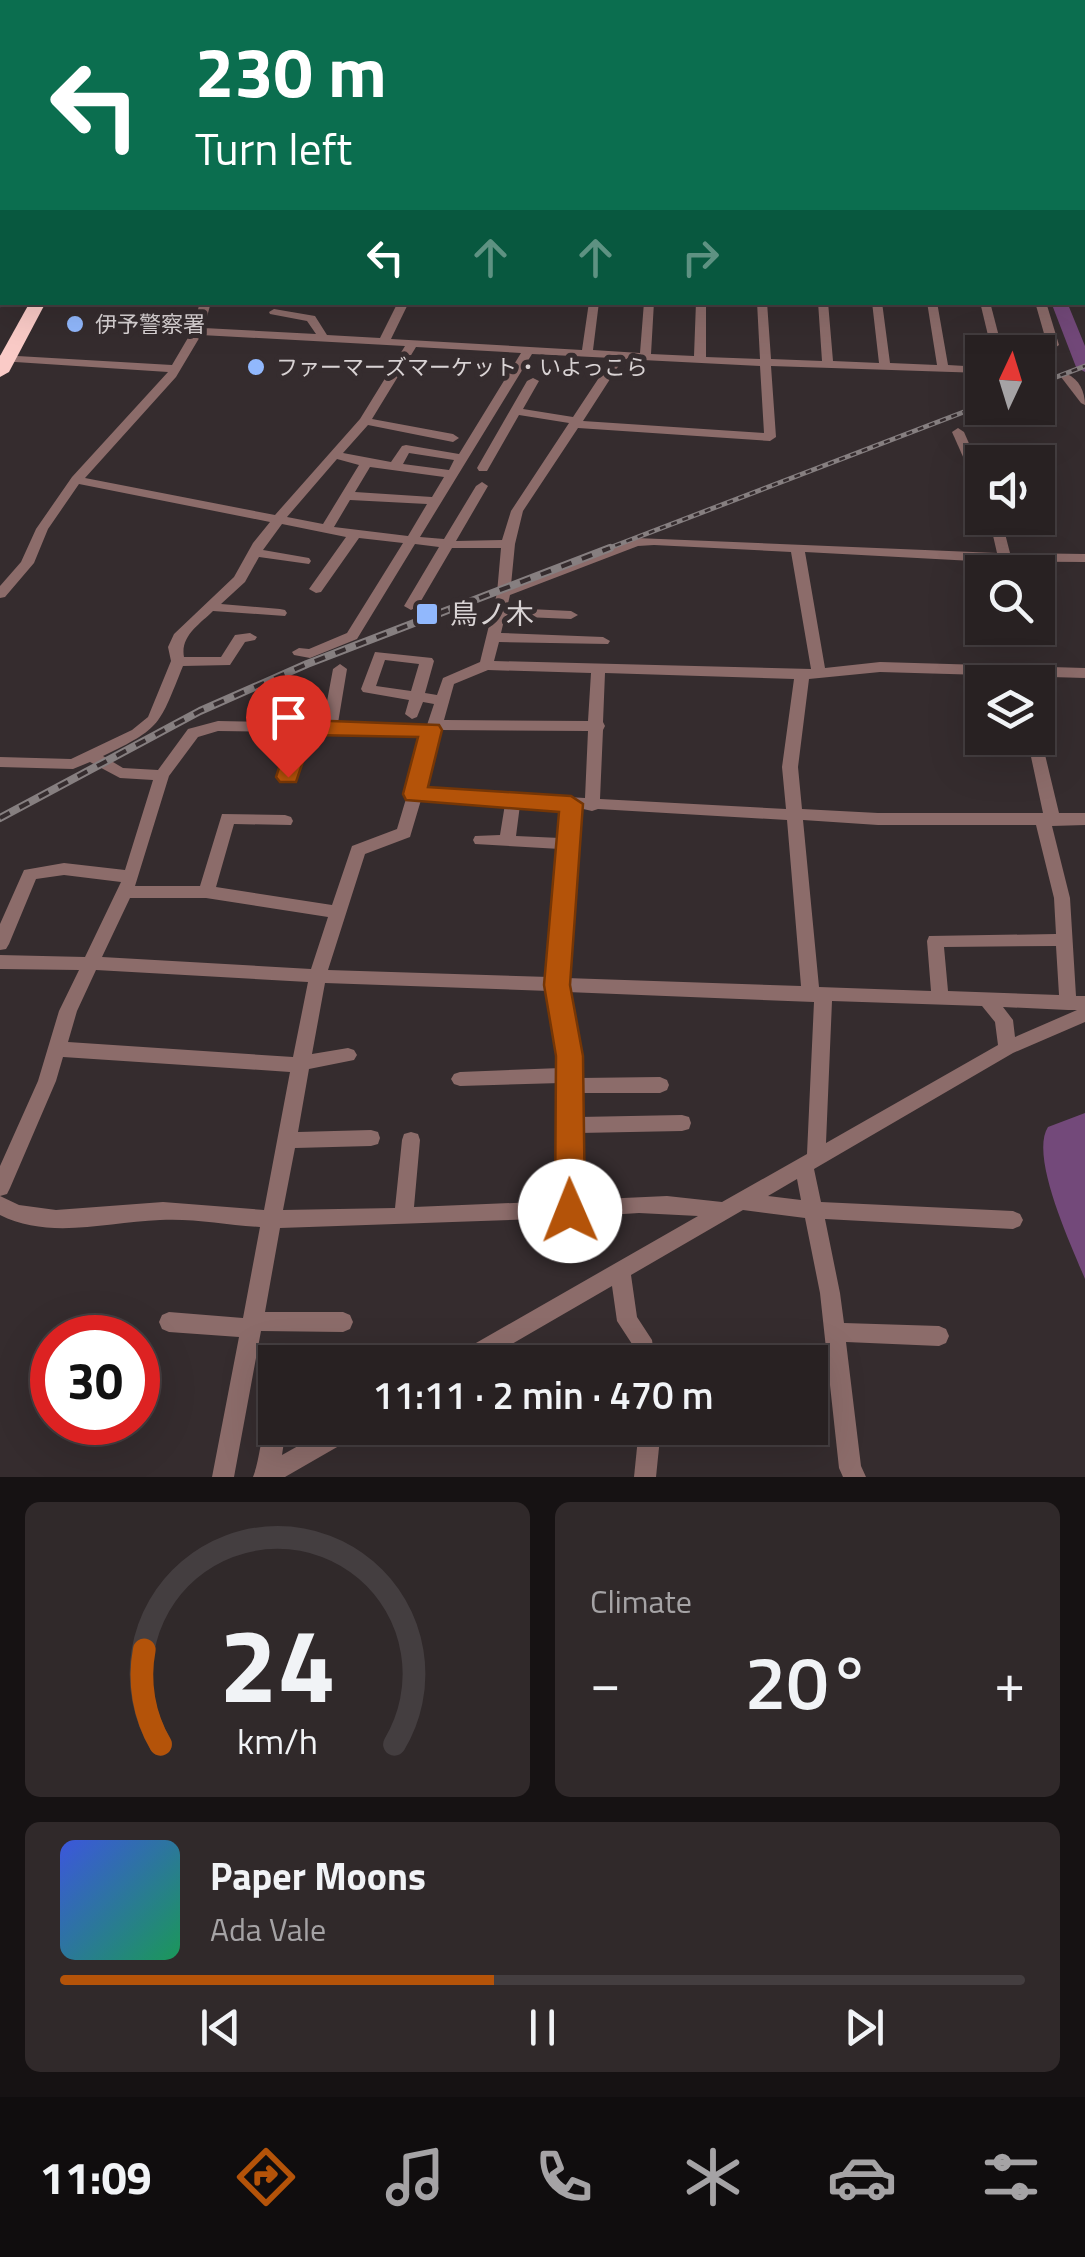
<!DOCTYPE html>
<meta charset="utf-8">
<style>
body{margin:0;font-family:"Titillium Web","Noto Sans JP",sans-serif;background:#30292a;color:#f1f3f6;height:100vh;display:flex;flex-direction:column;font-size:38px;white-space:nowrap}
*{box-sizing:border-box;margin:0}
p{font-size:32px;color:#a5a3a5}
.icon{flex:none;width:55px;height:55px;fill:none;stroke:currentColor;stroke-width:2;stroke-linecap:round;stroke-linejoin:round}
.map{position:relative;height:1477px;overflow:hidden}
.panel{display:flex;flex-direction:column;gap:25px;padding:25px;background:#161213;flex:1}
.panel>*{flex:none}
.top-card{position:absolute;left:0px;top:0px;width:1085px;height:305px;box-shadow:0 10px 40px #0002,0 0 0 2px #443e40;background:#0b6e4f;color:#fff;overflow:hidden}
.needle{width:65px;rotate:4deg}
.buttons{position:absolute;left:965px;top:335px;display:grid;gap:20px}
.buttons a{display:grid;place-items:center;width:90px;height:90px;border-radius:0px;background:#282122;box-shadow:0 10px 40px #0002,0 0 0 2px #443e40;font-size:50px}
.speed{position:absolute;left:30px;top:1315px;display:flex;gap:20px;font-size:50px;font-weight:700;text-align:center}
.speed>*{display:grid;place-content:center;width:130px;height:130px;border-radius:50%;background:#282122;box-shadow:0 10px 40px #0002,0 0 0 2px #443e40;line-height:1}
.speed .limit{border:15px solid #d22;background:#fff;color:#111}
.pin{position:absolute;display:grid;place-items:center;width:85px;height:85px;color:#fff;margin:-102px -42px;border-radius:50% 50% 50% 0;rotate:-45deg;box-shadow:0 0 10px #0007}
.pin .icon{rotate:45deg}
.me{position:absolute;width:110px;margin:-55px;rotate:359deg;stroke-linejoin:round;filter:drop-shadow(0 0 8px #0008)}
.turn{display:flex;align-items:center;gap:35px;height:210px;padding:0 30px;font-size:45px}
.turn .icon{width:130px;height:130px;stroke-width:2.5}
.turn b{display:block;font-size:70px;line-height:85px}
.lanes{display:flex;align-items:center;height:95px;padding:0 30px;background:#0003;justify-content:center;gap:50px;direction:ltr}
.lanes .off{opacity:.35}
.big{font-size:75px;font-weight:600;line-height:1.1}
.panel .tile{flex:1;display:flex;flex-direction:column;justify-content:center;gap:15px;min-width:0;padding:0 35px;border-radius:15px;background:#30292a}
.panel .dial{align-items:center;gap:0}
.dial svg{height:260px;overflow:visible;fill:none;stroke:#443e40;stroke-width:7;stroke-linecap:round;text-anchor:middle}
.dial text{fill:#f1f3f6;stroke:none}
.song{display:flex;align-items:center;gap:30px}
.cover{width:120px;height:120px;border-radius:15px;background:linear-gradient(135deg,hsl(230 70% 55%),hsl(150 70% 35%))}
.played{height:10px;border-radius:5px;background:linear-gradient(90deg,#b45309 45%,#443e40 45%)}
.keys{display:flex;justify-content:space-around;direction:ltr}
.heat{display:flex;justify-content:space-between;align-items:center;font-size:55px;direction:ltr}
.panel .tiles{flex:1;display:grid;gap:25px;grid-template-columns:1fr 1fr}
.tile:last-child{grid-column:span 2}
.trip{position:absolute;left:258px;top:1345px;width:570px;height:100px;border-radius:0px;background:#282122;box-shadow:0 10px 40px #0002,0 0 0 2px #443e40;font-weight:600;line-height:100px;text-align:center}
.dock{display:flex;height:160px;justify-content:space-around;align-items:center;background:#100d0e;color:#a5a3a5}
.dock .icon{width:70px;height:70px}
.dock .on{color:#b45309}
.dock b{font-size:45px;color:#f1f3f6}
.map>svg:first-child{display:block}
.water{fill:#73497a}
.lines{fill:none;stroke-linecap:round;stroke-linejoin:round}
.stream{stroke:#73497a;stroke-width:2.5}
.river{fill:#73497a;fill-rule:evenodd}
.minor{fill:#8c6c6a;fill-rule:evenodd}
.major{fill:#eaa9a5;fill-rule:evenodd}
.highway{fill:#facbc7;fill-rule:evenodd}
.rail-far1-casing{stroke:#867f80;stroke-width:5}
.rail-casing{stroke:#867f80;stroke-width:8}
.rail-far1{stroke:#352c2e;stroke-width:2.5;stroke-dasharray:6;stroke-linecap:butt}
.rail{stroke:#352c2e;stroke-width:4;stroke-dasharray:11;stroke-linecap:butt}
.route{fill:#b45309;stroke:#753606;stroke-width:2.5}
.poi-dot{fill:#91b8fd;stroke:#352c2e;stroke-width:4}
.labels{text-anchor:middle;stroke-width:10;stroke-linejoin:round;paint-order:stroke}
.far-poi-label{font-size:22px;fill:#d9d3d4;stroke:#352c2e;text-anchor:start}
.poi-label{font-size:28px;fill:#d9d3d4;stroke:#352c2e;text-anchor:start}
</style>
<div class="map">
<svg width="1085" height="1477" viewBox="0 0 1085 1477">
<rect width="100%" height="100%" fill="#352c2e"/>
<!-- water -->
<path class="water" d="M1085,1113V1279C1072,1247 1029,1156 1048,1127Z"/>
<g class="lines">
<!-- stream -->
<polyline class="stream" points="0,306 5,302"/>
<!-- river -->
<g class="river">
<rect x="844" y="0" width="12" height="2"/>
<polygon points="957,0 969,0 970,2 958,2"/>
<polygon points="1051,302 1067,302 1085,346 1085,372 1076,367"/>
</g>
<!-- minor -->
<g class="minor">
<polygon points="34,0 42,0 40,2 32,2"/>
<polygon points="156,0 164,0 162,2 154,2"/>
<polygon points="204,0 212,0 211,2 203,2"/>
<polygon points="645,0 653,0 652,2 644,2"/>
<rect x="710" y="0" width="8" height="2"/>
<polygon points="730,0 738,0 736,2 728,2"/>
<rect x="0" y="43" width="2" height="8"/>
<rect x="1082" y="60" width="3" height="6"/>
<polygon points="0,61 2,62 2,66 0,67"/>
<polygon points="2,110 2,119 0,120 0,111"/>
<rect x="0" y="155" width="2" height="6"/>
<rect x="0" y="190" width="2" height="6"/>
<path d="M200,302H211L204,328L316,334L307,321L270,314L269,312L274,309L315,316L327,335L380,338L398,302H409L391,339L582,350L589,302H599L593,350L640,353L644,302H654L651,354L694,356L696,302H706V357L760,359L757,302H767L771,359L822,361L818,302H828L833,361L879,363L872,302H882L890,363L937,365L927,302H937L948,365L982,367V373L771,366L776,437L770,441L578,428L523,511L515,544L511,585L636,538L997,553L989,518H1001L1010,553L1085,554V562L973,561L805,552L825,668L880,662L1085,668V678L880,672L809,679L798,767L802,809L878,813H1043L1027,738H1038V734L1041,738L1059,813H1085V825L1052,826L1070,898L1076,996H1085V1022L1013,1053L814,1169L821,1202L1013,1211L1020,1214L1023,1220L1020,1226L1013,1229L825,1219L840,1293L844,1323L939,1326L946,1329L949,1336L946,1343L939,1346L846,1342L861,1466L866,1477H843L839,1468L820,1293L805,1218L743,1210L631,1275L637,1317L652,1340L655,1362H635L632,1344L617,1321L612,1286L481,1362H451L455,1355L698,1216L639,1213L577,1217L570,1220L565,1218L280,1228L265,1312H343L350,1315L353,1322L350,1329L343,1332L261,1331L234,1477H212L239,1337L169,1332L162,1329L159,1322L162,1315L169,1312L243,1318L260,1227C227,1225 193,1218 160,1220C108,1222 49,1240 0,1215V1196L19,1205L56,1210L163,1202L264,1210L290,1072L63,1057L56,1081L10,1188L7,1194L0,1196V1166L38,1081L59,1011L79,970L0,969V955L85,957L121,882L64,875L36,879L9,944L6,949L0,950V924L24,870L64,863L125,870L153,780L120,778L90,762L73,769L0,767V757L71,759L132,730L148,717L171,661L168,647L174,634L234,577L253,543L270,522L79,484L48,529L34,563L5,597L0,598V586L21,562L36,529L72,477L168,372L0,361V355L172,365L192,331ZM201,335L405,346L360,419L275,515L85,478L176,377ZM416,347L521,353L459,454L406,445L402,446L391,462L343,453L368,425L453,442L459,438L453,434L372,419ZM532,354L612,358L573,417L523,409L539,381L533,378L527,381L477,468L479,471H487L519,415L569,423L511,511L502,540L456,541L488,486L482,482L476,486L444,539L420,537ZM623,359L760,366L764,433L583,421ZM409,453L454,460L449,470L403,464ZM337,459L359,465L323,524L287,517ZM370,467L444,477L432,497L355,492ZM350,500L427,504L408,536L334,527ZM282,524L346,537L309,589L316,593L321,592L359,538L403,543L347,633L309,649L299,648L292,652L294,655L310,658L357,639L415,544L439,547L404,606L411,610L418,606L452,548H501L497,593L480,662L443,678L437,695L425,693L434,661L432,658L375,652L361,689L363,692L409,700L405,714L412,719L417,717L423,702L434,704L427,725L338,723L347,669L340,664L333,669L323,723L283,722L289,699L282,694L275,699L268,722L218,721L188,729L158,770L123,768L103,756C162,728 159,725 183,666L230,665L245,642L255,640L257,637L250,633L235,635L221,657H184C180,636 200,624 213,611L285,616L287,613L285,610L280,609L221,604L245,582L259,557L309,564L311,561L309,558L263,550ZM654,545L791,552L811,669L494,661L499,642L608,644L610,641L603,637L501,633L505,616L571,619L578,615L571,611L507,608L510,595L638,546ZM385,660L419,664L411,691L376,686ZM488,670L591,673L588,721L444,720L454,684ZM605,673L794,679L782,767L786,809L600,799L603,730L605,726L603,722ZM441,730L588,731L585,798L424,789ZM218,731L294,732L280,777L288,782L296,777L309,733L425,735L397,829L352,846L332,905L216,887L234,824L291,825L293,821L291,817L285,815L222,814L200,886H135L169,776L198,737ZM421,800L505,804L500,835L475,836L473,840L475,844L560,849L549,977L328,970L365,854L410,837ZM520,805L563,807L560,838L516,836ZM579,808L592,811L598,809L787,820L801,986L566,978ZM803,820L878,825H1036L1054,898L1056,934L929,936L927,941L931,991L819,987ZM130,898H206L328,917L311,969L102,957ZM1056,946L1059,995L948,991L944,947ZM96,970L308,982L293,1057L68,1042L77,1011ZM325,983L549,991L561,1068L460,1072L454,1074L451,1079L454,1084L460,1086L561,1083L560,1201L414,1207L420,1140L418,1134L411,1132L404,1134L402,1140L395,1208L283,1210L295,1148L371,1146L378,1144L380,1138L378,1132L371,1130L298,1132L309,1069L354,1060L357,1055L354,1050L348,1048L312,1054ZM567,992L814,1002L807,1154L722,1202L667,1196L580,1200L579,1133L682,1131L689,1129L691,1123L689,1117L682,1115L579,1117V1093H660L667,1090L669,1085L667,1080L660,1077L579,1078V1056ZM832,1001L982,1006L995,1022L998,1045L826,1143ZM1003,1007L1068,1010H1077L1015,1037L1013,1020ZM797,1179L801,1200L768,1196Z"/>
<polygon points="980,302 990,302 1003,352 992,352"/>
<polygon points="1035,302 1046,302 1059,345 1038,360 1037,352 1047,344"/>
<path d="M1067,374C1079,379 1085,392 1085,405L1081,403L1061,377Z"/>
<polygon points="958,428 964,432 982,473 982,490 976,486 952,432"/>
<path d="M275,1417V1428H286L282,1455L330,1428H361L358,1435L285,1477H253C260,1459 260,1439 267,1421Z"/>
<polygon points="639,1428 661,1428 656,1477 634,1477"/>
</g>
<!-- major -->
<rect class="major" x="1082" y="68" width="3" height="6"/>
<!-- highway -->
<polygon class="highway" points="30,302 46,302 9,372 0,377 0,356"/>
<!-- rail-far1 casing -->
<g class="rail-far1-casing">
<g id="rail-far1">
<polyline points="1038,384 1085,366"/>
<polyline points="604,550 982,405"/>
</g>
</g>
<!-- rail casing -->
<g class="rail-casing">
<polyline id="rail" points="0,818 200,711 307,664 610,548"/>
</g>
<!-- rail-far1 -->
<use href="#rail-far1" class="rail-far1"/>
<!-- rail -->
<use href="#rail" class="rail"/>
</g>
<!-- route -->
<polygon class="route" points="303,720 439,725 442,730 428,787 571,796 583,804 570,985 583,1056 585,1211 580,1220 570,1224 559,1220 555,1211 556,1056 544,985 559,812 406,800 403,794 418,737 312,735 296,782 280,782 276,777 292,728"/>
<!-- markers -->
<g class="poi-dot">
<circle cx="75" cy="324" r="10"/>
<circle cx="256" cy="367" r="10"/>
<rect x="415" y="602" width="24" height="24" rx="5"/>
</g>
<g class="labels">
<!-- far-poi labels -->
<g class="far-poi-label">
<text x="95" y="332">伊予警察署</text>
<text x="276" y="375">ファーマーズマーケット・いよっこら</text>
</g>
<!-- poi labels -->
<g class="poi-label">
<text x="450" y="624">鳥ノ木</text>
</g>
</g>
</svg>
<div class="buttons">
<a><svg class="needle" viewBox="-14 -14 28 28"><path d="M0-13l5 13h-10z" fill="#e53935"/><path d="M0 13l5-13h-10z" fill="#a5a3a5"/></svg></a>
<a><svg class="icon" aria-label="sound" viewBox="0 0 24 24"><path d="M4 9h4l5-4v14l-5-4H4zM17 9q2 3 0 6"/></svg></a>
<a><svg class="icon" aria-label="search" viewBox="0 0 24 24"><circle cx="10" cy="10" r="6"/><path d="M15 15l6 6"/></svg></a>
<a><svg class="icon" aria-label="layers" viewBox="0 0 24 24"><path d="M12 4l9 5-9 5-9-5zM3 14l9 5 9-5"/></svg></a>
</div>
<div class="speed"><div class="limit">30</div></div>
<div class="pin" style="left:288px;top:777px;background:#d93025"><svg class="icon" aria-label="arrive" viewBox="0 0 24 24"><path d="M6 21V4h12l-3 4 3 4H6"/></svg></div>
<svg class="me" style="left:570px;top:1211px" viewBox="-20 -20 40 40"><circle r="19" fill="#fff"/><path d="M0-13L10 11 0 6-10 11z" fill="#b45309"/></svg>
<div class="trip">11:11 · 2 min · 470 m</div>
<div class="top-card">
<div class="turn"><svg class="icon" aria-label="left" viewBox="0 0 24 24"><path d="M17 20v-9H6M10 6l-5 5 5 5"/></svg><div><b>230 m</b>Turn left</div></div>
<div class="lanes"><svg class="icon" aria-label="left" viewBox="0 0 24 24"><path d="M17 20v-9H6M10 6l-5 5 5 5"/></svg><svg class="icon off" aria-label="ahead" viewBox="0 0 24 24"><path d="M12 20V5M6 11l6-6 6 6"/></svg><svg class="icon off" aria-label="ahead" viewBox="0 0 24 24"><path d="M12 20V5M6 11l6-6 6 6"/></svg><svg class="icon off" aria-label="right" viewBox="0 0 24 24"><path d="M7 20v-9h11M14 6l5 5-5 5"/></svg></div>
</div>
</div>
<section class="panel">
<div class="tiles">
<div class="tile dial"><svg viewBox="0 0 100 80">
<path d="M14 69A42 42 0 1 1 86 69"/>
<path d="M14 69A42 42 0 0 1 9 40" stroke="#b45309"/>
<text x="50" y="56" font-size="32" font-weight="700">24</text>
<text x="50" y="72" font-size="11">km/h</text>
</svg></div>
<div class="tile"><p>Climate</p>
<div class="heat"><a>−</a><b class="big">20°</b><a>+</a></div>
</div>
<div class="tile">
<div class="song"><i class="cover"></i><div><b>Paper Moons</b><p>Ada Vale</p></div></div>
<div class="played"></div>
<div class="keys"><svg class="icon" aria-label="previous" viewBox="0 0 24 24"><path d="M18 5L8 12l10 7zM5 5v14"/></svg><svg class="icon" aria-label="pause" viewBox="0 0 24 24"><path d="M8 5v14M16 5v14"/></svg><svg class="icon" aria-label="next" viewBox="0 0 24 24"><path d="M6 5l10 7-10 7zM19 5v14"/></svg></div>
</div>
</div>
</section>
<nav class="dock">
<b>11:09</b>
<svg class="icon on" aria-label="directions" viewBox="0 0 24 24"><path d="M12 3l9 9-9 9-9-9zM9 14v-3h6M13 9l2 2-2 2"/></svg>
<svg class="icon" aria-label="music" viewBox="0 0 24 24"><path d="M9 18V5l10-2v13"/><circle cx="6" cy="18" r="3"/><circle cx="16" cy="16" r="3"/></svg>
<svg class="icon" aria-label="phone" viewBox="0 0 24 24"><path d="M5 4h4l2 5-3 2q2 4 5 5l2-3 5 2v4C11 20 4 13 5 4z"/></svg>
<svg class="icon" aria-label="climate" viewBox="0 0 24 24"><path d="M12 3v18M4 7l16 10M4 17L20 7"/></svg>
<svg class="icon" aria-label="car" viewBox="0 0 24 24"><path d="M5 17H2v-5l4-1 3-4h7l3 4 3 1v5h-3M9 17h6M6 11h13"/><circle cx="7" cy="17" r="2"/><circle cx="17" cy="17" r="2"/></svg>
<svg class="icon" aria-label="filters" viewBox="0 0 24 24"><path d="M4 7h16M4 17h16"/><circle cx="9" cy="7" r="2"/><circle cx="15" cy="17" r="2"/></svg>
</nav>
